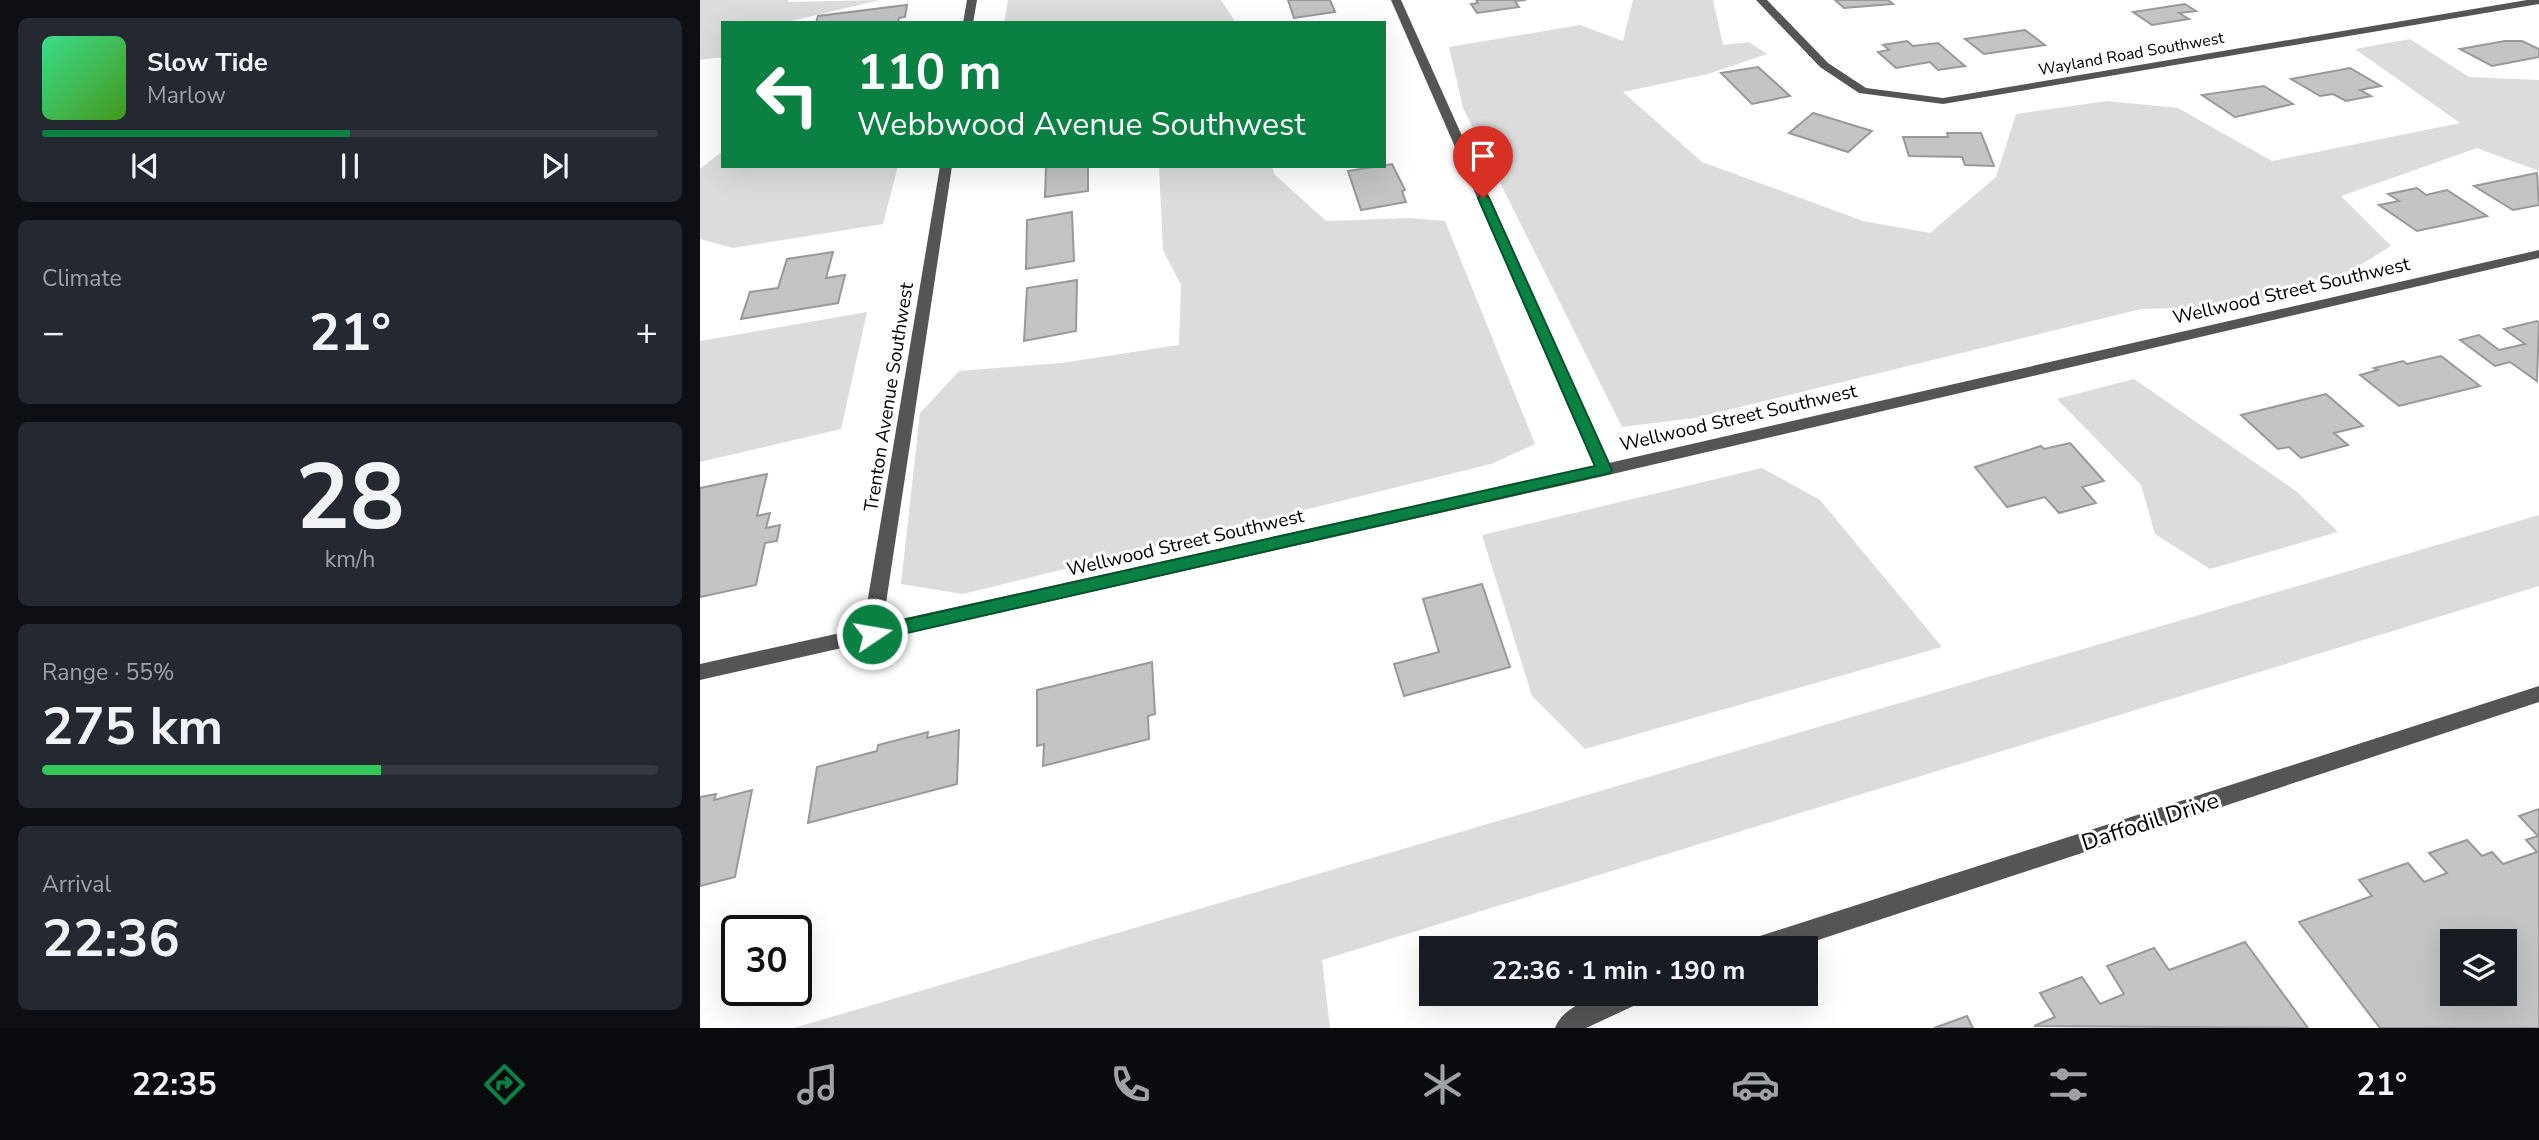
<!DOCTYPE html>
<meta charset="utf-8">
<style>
body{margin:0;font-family:"Nunito Sans",sans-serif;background:#242831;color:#f1f3f6;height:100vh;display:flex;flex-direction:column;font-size:26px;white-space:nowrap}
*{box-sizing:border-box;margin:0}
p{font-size:23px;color:#9ea1a6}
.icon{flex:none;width:38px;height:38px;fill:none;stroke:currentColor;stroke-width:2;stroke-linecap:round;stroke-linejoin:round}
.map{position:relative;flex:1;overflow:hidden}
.side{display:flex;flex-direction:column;gap:18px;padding:18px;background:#0d0f14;width:700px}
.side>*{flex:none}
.top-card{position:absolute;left:21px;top:21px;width:665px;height:147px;border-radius:0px;box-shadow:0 7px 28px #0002;background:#0b8043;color:#fff;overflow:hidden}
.fabs{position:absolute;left:1740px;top:929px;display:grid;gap:14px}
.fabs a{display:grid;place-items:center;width:77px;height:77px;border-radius:0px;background:#171b24;box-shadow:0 7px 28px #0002;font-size:35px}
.speed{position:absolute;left:21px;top:915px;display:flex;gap:14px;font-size:35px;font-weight:700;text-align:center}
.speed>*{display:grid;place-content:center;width:91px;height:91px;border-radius:50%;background:#171b24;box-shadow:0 7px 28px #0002;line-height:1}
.speed .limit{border:4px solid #111;border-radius:10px;background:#fff;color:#111}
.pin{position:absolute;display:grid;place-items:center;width:60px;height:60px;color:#fff;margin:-72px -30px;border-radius:50% 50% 50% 0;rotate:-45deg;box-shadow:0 0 7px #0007}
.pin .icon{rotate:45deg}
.me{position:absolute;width:77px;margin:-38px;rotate:78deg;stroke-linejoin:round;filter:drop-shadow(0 0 5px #0008)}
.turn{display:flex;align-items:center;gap:24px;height:147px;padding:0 21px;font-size:32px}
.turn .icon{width:91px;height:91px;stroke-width:2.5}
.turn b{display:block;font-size:49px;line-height:60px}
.big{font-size:52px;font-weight:700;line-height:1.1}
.side .tile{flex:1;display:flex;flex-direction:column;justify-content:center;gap:10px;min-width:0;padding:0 24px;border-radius:10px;background:#242831}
.side .dial{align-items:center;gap:0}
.dial b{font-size:91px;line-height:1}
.song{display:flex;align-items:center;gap:21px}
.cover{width:84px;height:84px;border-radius:10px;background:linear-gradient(135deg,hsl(150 70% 55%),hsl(100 70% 35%))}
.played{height:7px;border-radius:4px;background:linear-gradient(90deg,#0b8043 50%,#363941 50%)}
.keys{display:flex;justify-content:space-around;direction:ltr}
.heat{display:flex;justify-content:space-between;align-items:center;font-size:38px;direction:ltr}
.charge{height:10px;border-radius:5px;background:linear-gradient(90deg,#34c759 55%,#363941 0)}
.trip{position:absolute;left:719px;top:936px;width:399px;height:70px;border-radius:0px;background:#171b24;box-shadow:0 7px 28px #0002;font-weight:700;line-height:70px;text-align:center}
.tab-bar{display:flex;height:112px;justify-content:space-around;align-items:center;background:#090b0e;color:#9ea1a6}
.tab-bar .icon{width:49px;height:49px}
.tab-bar .active{color:#0b8043}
.tab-bar b{font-size:32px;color:#f1f3f6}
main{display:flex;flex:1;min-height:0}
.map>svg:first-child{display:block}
.green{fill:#dcdcdc}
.building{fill:#c4c4c4;stroke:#999;stroke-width:2;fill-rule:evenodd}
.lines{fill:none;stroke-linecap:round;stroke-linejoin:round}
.minor{fill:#555;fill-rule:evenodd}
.route{fill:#0b8043;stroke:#07532c;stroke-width:2}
.labels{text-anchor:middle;stroke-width:6;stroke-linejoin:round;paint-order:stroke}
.far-street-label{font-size:16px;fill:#000;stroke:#fff}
.street-label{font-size:19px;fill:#000;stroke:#fff}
.near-street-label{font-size:23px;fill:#000;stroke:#fff}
</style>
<main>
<section class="side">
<div class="tile">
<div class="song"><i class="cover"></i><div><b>Slow Tide</b><p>Marlow</p></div></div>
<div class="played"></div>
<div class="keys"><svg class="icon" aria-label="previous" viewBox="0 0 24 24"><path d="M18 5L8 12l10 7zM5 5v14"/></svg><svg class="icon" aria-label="pause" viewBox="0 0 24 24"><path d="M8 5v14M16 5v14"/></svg><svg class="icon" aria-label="next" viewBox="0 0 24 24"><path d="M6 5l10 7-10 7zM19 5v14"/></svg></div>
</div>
<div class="tile"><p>Climate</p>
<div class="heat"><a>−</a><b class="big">21°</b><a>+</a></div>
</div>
<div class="tile dial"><b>28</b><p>km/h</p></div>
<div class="tile"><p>Range · 55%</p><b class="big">275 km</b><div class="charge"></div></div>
<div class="tile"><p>Arrival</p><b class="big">22:36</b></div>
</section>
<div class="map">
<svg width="1839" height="1028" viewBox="0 0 1839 1028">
<rect width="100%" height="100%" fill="#fff"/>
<!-- green -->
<g class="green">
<polygon points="0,0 88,0 89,2 180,0 83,23 23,23 23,57 0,60"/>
<polygon points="308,0 521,0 536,23 304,23"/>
<polygon points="933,0 1013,0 1023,45 1049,42 1067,54 1008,74 923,92 1002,162 1163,221 1230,233 1296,177 1316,114 1407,101 1478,108 1572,161 1760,123 1655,49 1710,39 1769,77 1839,80 1839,171 1777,148 1641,196 1691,246 1644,275 1549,306 1441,309 995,418 922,427 763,108 749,47 880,25 923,41"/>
<polygon points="20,153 23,153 23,166 198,166 183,224 33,248 0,239 0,169"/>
<polygon points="459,166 572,166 574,174 626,221 711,218 745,221 835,444 791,464 263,594 201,584 220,413 259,371 361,363 479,345 481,285 463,250"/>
<polygon points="167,312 141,429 0,462 0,341"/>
<polygon points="1434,379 1596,491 1638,532 1510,569 1455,534 1441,485 1357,399"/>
<polygon points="1062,468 1120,500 1242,647 885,749 832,696 782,535"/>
<polygon points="1839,515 1839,586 622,960 630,1028 94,1028"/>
</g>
<!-- building -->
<g class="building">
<polygon points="588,0 630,0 635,12 594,18"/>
<polygon points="776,0 826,0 815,1 819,7 777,13 771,4 778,3"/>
<polygon points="1135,0 1188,0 1193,4 1144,8"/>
<polygon points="1485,4 1496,11 1479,13 1489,19 1452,25 1433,12"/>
<polygon points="207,5 205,17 199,18 198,22 116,23 118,16"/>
<polygon points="1325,30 1345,45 1284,54 1265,39"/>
<polygon points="1207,41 1213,46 1238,43 1265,66 1238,70 1230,62 1196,68 1178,52 1189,50 1183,45"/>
<polygon points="1805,41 1822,41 1839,49 1839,57 1792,66 1760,49"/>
<polygon points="1058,67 1090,96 1052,104 1021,73"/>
<polygon points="1650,68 1681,86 1660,90 1671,96 1646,101 1633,94 1620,96 1591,79"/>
<polygon points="1564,86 1593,104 1535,117 1502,95"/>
<polygon points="1113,113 1172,131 1148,152 1089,133"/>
<polygon points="1247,133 1281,133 1294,166 1265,165 1262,157 1209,156 1203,137 1248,137"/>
<polygon points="692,164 705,190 702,191 706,202 661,210 648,171"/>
<polygon points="346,166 388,166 388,191 345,197"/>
<polygon points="1837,173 1839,205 1813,210 1774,186"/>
<polygon points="1717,188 1726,195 1747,190 1787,216 1717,231 1679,205 1699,201 1688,194"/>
<polygon points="372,212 374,261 326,269 327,220"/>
<polygon points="133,252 126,278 145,275 138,303 41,319 50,292 78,288 87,259"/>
<polygon points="377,280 376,331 324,341 327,288"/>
<polygon points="1837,321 1839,323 1837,381 1810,362 1795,366 1760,340 1779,335 1799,350 1825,344 1804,329"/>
<polygon points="1741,356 1780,386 1699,406 1660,375 1678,370 1674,368 1703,361 1707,364"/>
<polygon points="1626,394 1663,426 1634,433 1648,445 1601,458 1589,447 1578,449 1541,415"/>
<polygon points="1370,443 1404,481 1382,487 1396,503 1359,513 1345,497 1307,507 1275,467 1341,446 1344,449"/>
<polygon points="67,474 57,516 70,513 66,528 80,525 77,541 65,543 56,585 0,597 0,488"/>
<polygon points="782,584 810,667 704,696 694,664 739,652 723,599"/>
<polygon points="452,662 455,714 448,716 449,739 343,766 344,744 337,746 337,690"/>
<polygon points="259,730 257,784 108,823 117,767 177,751 178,745 228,732 227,738"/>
<polygon points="52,790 35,877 0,886 0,797 16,794 14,800"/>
<path d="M1839,809V1028H1680L1599,922L1672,896L1659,880L1708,863L1724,882L1747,873L1729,853L1767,840L1782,856L1792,852L1803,864L1837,852L1826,840L1838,836L1819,816ZM1752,942H1804V994H1752Z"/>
<polygon points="1545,942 1608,1028 1334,1026 1355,1017 1340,993 1382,977 1400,1004 1424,994 1407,966 1454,948 1469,970"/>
<polygon points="1267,1016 1273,1028 1234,1028"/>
</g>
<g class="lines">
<!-- minor -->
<g class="minor">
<polygon points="267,0 277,0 273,23 263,23"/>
<polygon points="691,0 701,0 909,463 1839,250 1839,258 904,476 0,680 0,664 163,628 240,166 252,166 183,623 894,466"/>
<polygon points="1056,0 1067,0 1128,63 1166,88 1243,98 1827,0 1839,0 1839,4 1243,104 1159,93 1120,67"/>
<polygon points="1839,686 1839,702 1094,948 1048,948 1052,940 1060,936"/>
<path d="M902,994H943L940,1003L886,1028H855C863,1008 884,1002 902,994Z"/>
</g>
</g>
<!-- route -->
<polygon class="route" points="783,194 789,198 912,470 910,473 172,641 166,639 163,634 166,629 172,627 895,466 778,198"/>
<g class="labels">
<!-- far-street labels -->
<g class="far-street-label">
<text transform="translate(1431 53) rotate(-10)" y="6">Wayland Road Southwest</text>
</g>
<!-- street labels -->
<g class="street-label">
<text transform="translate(1591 290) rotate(-13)" y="7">Wellwood Street Southwest</text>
<text transform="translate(188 397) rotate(-81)" y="7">Trenton Avenue Southwest</text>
<text transform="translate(1038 417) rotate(-13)" y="7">Wellwood Street Southwest</text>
<text transform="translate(485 542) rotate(-13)" y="7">Wellwood Street Southwest</text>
</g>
<!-- near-street labels -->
<g class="near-street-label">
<text transform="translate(1450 821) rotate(-18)" y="8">Daffodil Drive</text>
</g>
</g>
</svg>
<div class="fabs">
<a><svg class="icon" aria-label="layers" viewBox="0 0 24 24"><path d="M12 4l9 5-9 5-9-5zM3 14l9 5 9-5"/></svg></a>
</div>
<div class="speed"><div class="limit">30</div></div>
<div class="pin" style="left:783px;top:198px;background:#d93025"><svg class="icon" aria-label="arrive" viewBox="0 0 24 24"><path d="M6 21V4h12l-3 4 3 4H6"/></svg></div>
<svg class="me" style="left:172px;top:634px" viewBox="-20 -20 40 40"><circle r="17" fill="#0b8043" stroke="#fff" stroke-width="3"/><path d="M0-11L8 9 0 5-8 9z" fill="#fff"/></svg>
<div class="trip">22:36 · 1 min · 190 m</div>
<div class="top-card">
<div class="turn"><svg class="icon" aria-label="left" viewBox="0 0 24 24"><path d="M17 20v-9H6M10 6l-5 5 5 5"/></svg><div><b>110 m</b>Webbwood Avenue Southwest</div></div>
</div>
</div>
</main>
<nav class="tab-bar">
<b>22:35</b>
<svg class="icon active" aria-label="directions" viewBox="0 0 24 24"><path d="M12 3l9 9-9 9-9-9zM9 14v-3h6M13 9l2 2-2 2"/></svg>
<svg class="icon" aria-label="music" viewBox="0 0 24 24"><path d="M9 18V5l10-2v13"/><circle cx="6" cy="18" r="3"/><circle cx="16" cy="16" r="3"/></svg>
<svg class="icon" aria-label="phone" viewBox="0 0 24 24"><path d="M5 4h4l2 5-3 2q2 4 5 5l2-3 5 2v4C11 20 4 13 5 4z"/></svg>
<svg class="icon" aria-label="climate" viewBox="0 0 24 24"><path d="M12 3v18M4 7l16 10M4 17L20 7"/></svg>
<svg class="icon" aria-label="car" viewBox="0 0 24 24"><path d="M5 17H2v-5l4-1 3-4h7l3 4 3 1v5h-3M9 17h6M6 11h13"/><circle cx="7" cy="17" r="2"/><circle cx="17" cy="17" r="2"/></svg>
<svg class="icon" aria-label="filters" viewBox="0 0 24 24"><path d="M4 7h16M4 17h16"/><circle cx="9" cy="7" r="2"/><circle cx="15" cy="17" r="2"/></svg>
<b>21°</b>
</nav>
